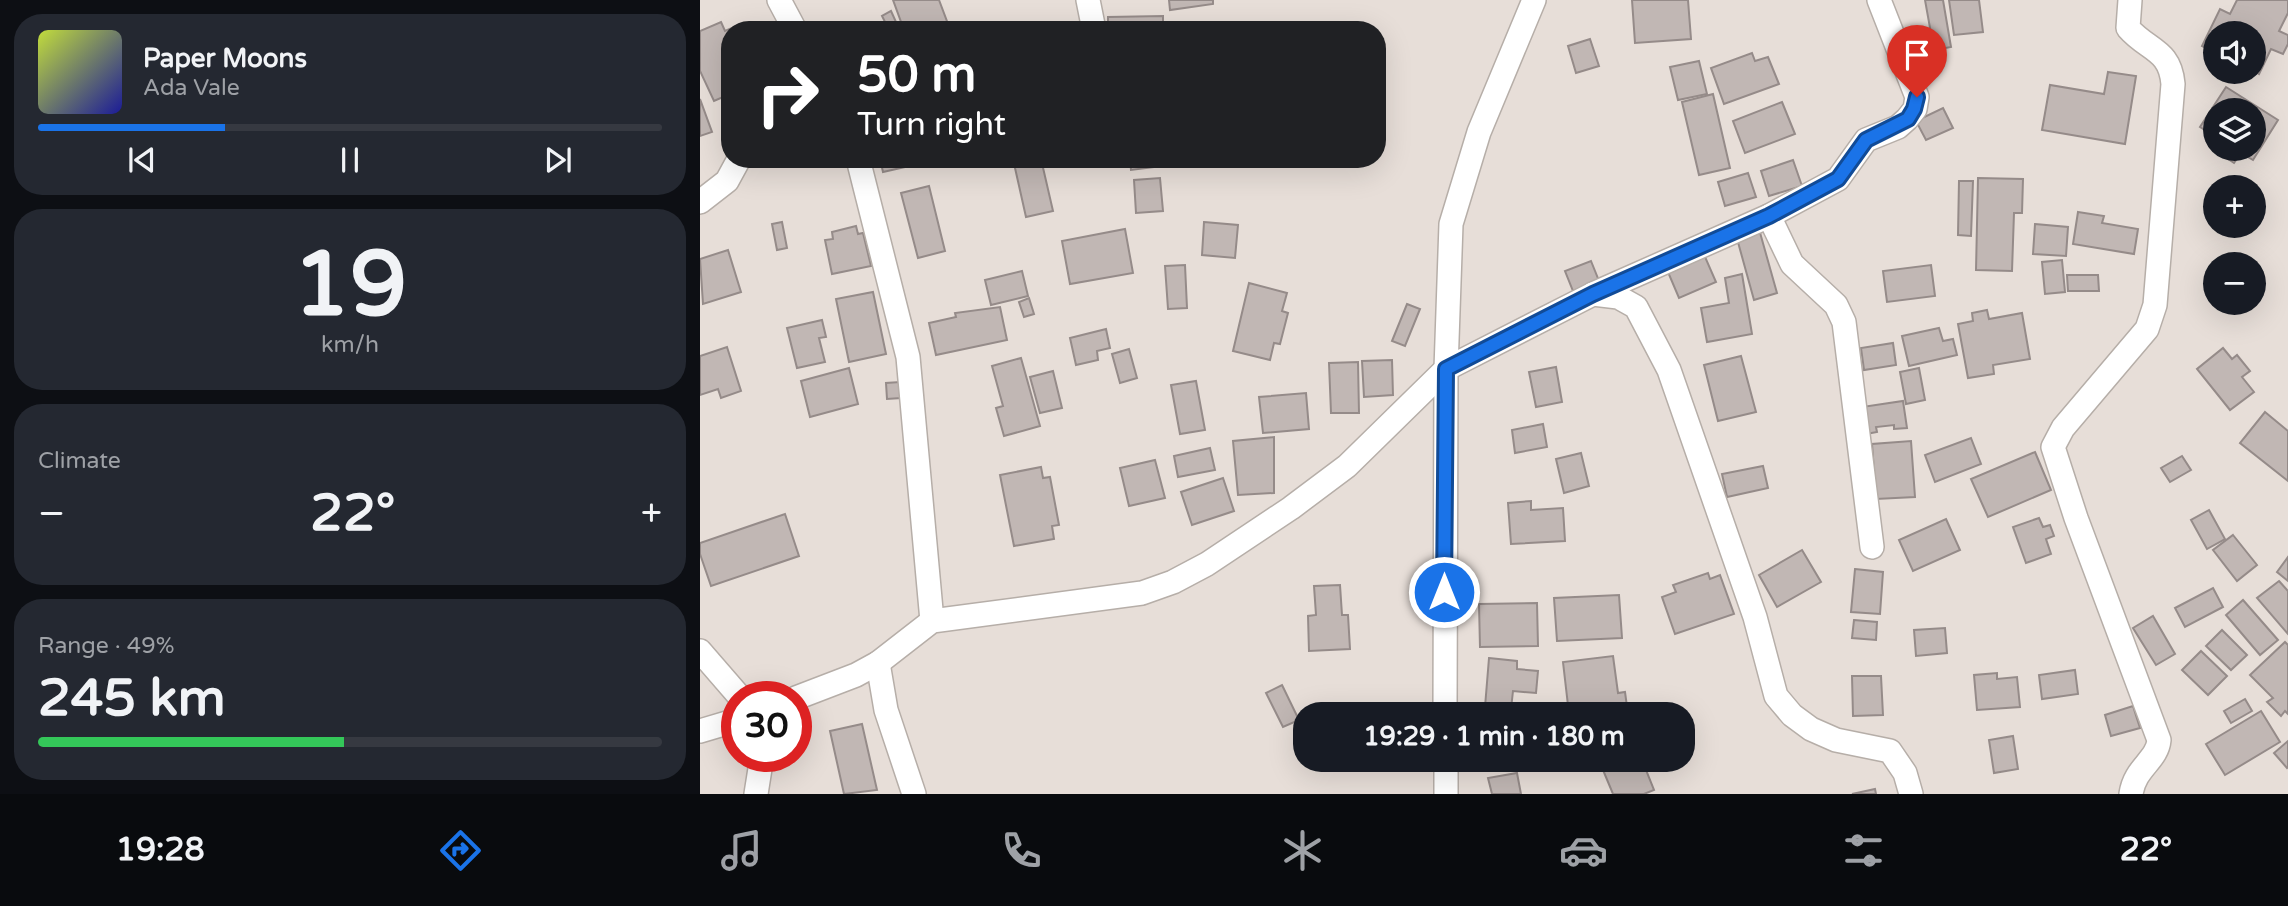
<!DOCTYPE html>
<meta charset="utf-8">
<style>
body{margin:0;font-family:"Varela Round",sans-serif;background:#242831;color:#f1f3f6;height:100vh;display:flex;flex-direction:column;font-size:26px;white-space:nowrap}
*{box-sizing:border-box;margin:0}
p{font-size:23px;color:#9ea1a6}
.icon{flex:none;width:38px;height:38px;fill:none;stroke:currentColor;stroke-width:2;stroke-linecap:round;stroke-linejoin:round}
.map{position:relative;flex:1;overflow:hidden}
.side{display:flex;flex-direction:column;gap:14px;padding:14px;background:#0d0f14;width:700px}
.side>*{flex:none}
.guide{position:absolute;left:21px;top:21px;width:665px;height:147px;border-radius:28px;box-shadow:0 7px 28px #0002;background:#202124;color:#fff;overflow:hidden}
.fabs{position:absolute;left:1503px;top:21px;display:grid;gap:14px}
.fabs a{display:grid;place-items:center;width:63px;height:63px;border-radius:50%;background:#171b24;box-shadow:0 7px 28px #0002;font-size:35px}
.speed{position:absolute;left:21px;top:681px;display:flex;gap:14px;font-size:35px;font-weight:700;text-align:center}
.speed>*{display:grid;place-content:center;width:91px;height:91px;border-radius:50%;background:#171b24;box-shadow:0 7px 28px #0002;line-height:1}
.speed .limit{border:10px solid #d22;background:#fff;color:#111}
.pin{position:absolute;display:grid;place-items:center;width:60px;height:60px;color:#fff;margin:-72px -30px;border-radius:50% 50% 50% 0;rotate:-45deg;box-shadow:0 0 7px #0007}
.pin .icon{rotate:45deg}
.me{position:absolute;width:77px;margin:-38px;rotate:0deg;stroke-linejoin:round;filter:drop-shadow(0 0 5px #0008)}
.turn{display:flex;align-items:center;gap:24px;height:147px;padding:0 21px;font-size:32px}
.turn .icon{width:91px;height:91px;stroke-width:2.5}
.turn b{display:block;font-size:49px;line-height:60px}
.big{font-size:52px;font-weight:700;line-height:1.1}
.side .card{flex:1;display:flex;flex-direction:column;justify-content:center;gap:10px;min-width:0;padding:0 24px;border-radius:28px;background:#242831}
.side .dial{align-items:center;gap:0}
.dial b{font-size:91px;line-height:1}
.song{display:flex;align-items:center;gap:21px}
.cover{width:84px;height:84px;border-radius:10px;background:linear-gradient(135deg,hsl(70 70% 55%),hsl(240 70% 35%))}
.played{height:7px;border-radius:4px;background:linear-gradient(90deg,#1a73e8 30%,#363941 30%)}
.keys{display:flex;justify-content:space-around;direction:ltr}
.heat{display:flex;justify-content:space-between;align-items:center;font-size:38px;direction:ltr}
.charge{height:10px;border-radius:5px;background:linear-gradient(90deg,#34c759 49%,#363941 0)}
.trip{position:absolute;left:593px;top:702px;width:402px;height:70px;border-radius:28px;background:#171b24;box-shadow:0 7px 28px #0002;font-weight:700;line-height:70px;text-align:center}
.tabs{display:flex;height:112px;justify-content:space-around;align-items:center;background:#090b0e;color:#9ea1a6}
.tabs .icon{width:49px;height:49px}
.tabs .selected{color:#1a73e8}
.tabs b{font-size:32px;color:#f1f3f6}
main{display:flex;flex:1;min-height:0}
.map>svg:first-child{display:block}
.building{fill:#c1b7b4;stroke:#958b89;stroke-width:2}
.lines{fill:none;stroke-linecap:round;stroke-linejoin:round}
.street-casing{stroke:#b6aea8;stroke-width:26}
.street{stroke:#fff;stroke-width:23}
.route-casing{stroke:#114b97;stroke-width:18}
.route{stroke:#1a73e8;stroke-width:12}
</style>
<main>
<section class="side">
<div class="card">
<div class="song"><i class="cover"></i><div><b>Paper Moons</b><p>Ada Vale</p></div></div>
<div class="played"></div>
<div class="keys"><svg class="icon" aria-label="previous" viewBox="0 0 24 24"><path d="M18 5L8 12l10 7zM5 5v14"/></svg><svg class="icon" aria-label="pause" viewBox="0 0 24 24"><path d="M8 5v14M16 5v14"/></svg><svg class="icon" aria-label="next" viewBox="0 0 24 24"><path d="M6 5l10 7-10 7zM19 5v14"/></svg></div>
</div>
<div class="card dial"><b>19</b><p>km/h</p></div>
<div class="card"><p>Climate</p>
<div class="heat"><a>−</a><b class="big">22°</b><a>+</a></div>
</div>
<div class="card"><p>Range · 49%</p><b class="big">245 km</b><div class="charge"></div></div>
</section>
<div class="map">
<svg width="1588" height="794" viewBox="0 0 1588 794">
<rect width="100%" height="100%" fill="#e7ded8"/>
<!-- building -->
<g class="building">
<polygon points="193,0 239,0 248,24 232,30 204,30"/>
<polygon points="469,0 513,0 513,4 470,10"/>
<polygon points="932,0 988,0 991,39 935,43"/>
<polygon points="1225,0 1243,0 1251,47 1234,50"/>
<polygon points="1249,0 1279,0 1283,32 1254,35"/>
<polygon points="1537,0 1588,0 1588,13 1579,31 1588,35 1588,44 1583,54 1571,49 1559,74 1554,71 1554,33 1516,33 1516,53 1502,46 1520,9 1530,14"/>
<polygon points="191,11 196,22 187,26 182,16"/>
<polygon points="463,16 463,24 469,24 469,30 408,30 408,17"/>
<polygon points="21,22 25,31 34,27 35,30 30,30 30,94 14,101 0,71 0,31"/>
<polygon points="890,39 899,66 876,73 868,46"/>
<polygon points="1052,53 1055,61 1068,57 1079,84 1024,104 1011,68"/>
<polygon points="999,61 1007,94 978,100 970,67"/>
<polygon points="1408,72 1436,76 1425,144 1342,130 1350,85 1404,94"/>
<polygon points="1526,87 1578,120 1553,160 1541,153 1534,163 1519,153 1521,149 1554,149 1554,110 1516,110 1516,137 1500,127"/>
<polygon points="1013,94 1030,168 999,175 982,102"/>
<polygon points="0,99 12,132 0,136"/>
<polygon points="1082,102 1095,134 1045,153 1033,121"/>
<polygon points="1243,108 1253,128 1226,140 1216,121"/>
<polygon points="180,159 236,159 236,160 183,172"/>
<polygon points="313,159 341,159 353,211 326,217"/>
<polygon points="430,159 454,159 455,167 431,170"/>
<polygon points="1093,160 1102,186 1069,196 1061,171"/>
<polygon points="1048,173 1056,197 1025,206 1018,182"/>
<polygon points="460,178 463,211 436,213 434,180"/>
<polygon points="1278,178 1323,179 1322,213 1314,213 1312,271 1276,270"/>
<polygon points="1259,181 1273,181 1271,236 1258,235"/>
<polygon points="229,186 245,251 218,258 201,193"/>
<polygon points="1378,212 1404,216 1402,223 1438,229 1434,254 1373,244"/>
<polygon points="82,222 87,248 77,250 72,224"/>
<polygon points="504,222 538,225 535,258 502,255"/>
<polygon points="1335,224 1368,227 1366,256 1333,254"/>
<polygon points="156,226 158,234 163,233 171,266 132,274 125,240 133,239 132,232"/>
<polygon points="425,229 433,273 370,284 362,241"/>
<polygon points="1059,229 1077,293 1054,300 1036,235"/>
<polygon points="28,250 41,292 3,304 0,259"/>
<polygon points="1002,250 1016,282 979,298 965,265"/>
<polygon points="1362,260 1365,292 1345,294 1342,262"/>
<polygon points="891,261 899,281 873,291 865,271"/>
<polygon points="485,265 487,308 468,309 465,266"/>
<polygon points="1231,265 1235,296 1187,302 1183,271"/>
<polygon points="322,271 328,296 291,305 285,280"/>
<polygon points="1042,274 1052,334 1007,342 1001,308 1029,303 1025,278"/>
<polygon points="1367,275 1398,275 1399,291 1368,291"/>
<polygon points="549,283 587,293 582,311 588,313 580,344 574,343 570,360 533,351"/>
<polygon points="173,292 186,354 149,362 136,299"/>
<polygon points="329,298 334,314 324,317 319,302"/>
<polygon points="1529,303 1549,303 1540,312"/>
<polygon points="707,304 720,309 705,346 692,341"/>
<polygon points="300,307 307,340 236,355 229,323 256,317 255,313"/>
<polygon points="1287,310 1289,319 1322,313 1330,359 1293,365 1294,374 1268,378 1258,324 1273,321 1272,313"/>
<polygon points="122,320 126,337 119,338 125,362 97,368 87,328"/>
<polygon points="1239,328 1243,341 1253,339 1257,355 1209,366 1202,336"/>
<polygon points="406,329 410,348 397,351 398,360 376,365 370,338"/>
<polygon points="1193,343 1196,365 1164,370 1161,348"/>
<polygon points="27,347 41,391 21,398 18,389 0,395 0,356"/>
<polygon points="1523,348 1532,359 1537,355 1550,371 1542,377 1554,392 1530,410 1497,369"/>
<polygon points="429,349 437,378 420,383 412,354"/>
<polygon points="1041,356 1056,412 1018,421 1004,365"/>
<polygon points="321,358 340,426 304,436 296,408 303,406 292,366"/>
<polygon points="692,360 693,395 664,397 662,361"/>
<polygon points="658,362 659,413 631,413 629,363"/>
<polygon points="856,367 862,402 836,407 829,372"/>
<polygon points="149,368 158,404 110,417 101,381"/>
<polygon points="1219,368 1225,400 1206,404 1200,372"/>
<polygon points="353,371 362,408 340,413 330,377"/>
<polygon points="496,381 505,430 480,434 471,385"/>
<polygon points="200,382 201,398 187,399 186,383"/>
<polygon points="606,393 609,429 563,433 559,397"/>
<polygon points="1203,401 1207,428 1194,429 1194,425 1176,427 1177,432 1166,434 1162,407"/>
<polygon points="1565,412 1588,431 1588,481 1540,443"/>
<polygon points="843,424 847,447 815,453 812,430"/>
<polygon points="574,437 574,493 538,495 533,441"/>
<polygon points="1271,438 1281,464 1235,482 1225,455"/>
<polygon points="1211,441 1215,497 1176,499 1172,444"/>
<polygon points="510,448 515,470 478,477 474,456"/>
<polygon points="1335,452 1351,490 1288,517 1271,479"/>
<polygon points="881,453 889,486 864,493 856,459"/>
<polygon points="1482,456 1491,470 1470,482 1461,468"/>
<polygon points="455,460 465,498 429,506 420,468"/>
<polygon points="1063,466 1068,488 1027,497 1022,474"/>
<polygon points="341,467 343,478 350,477 359,525 352,526 354,539 314,546 300,475"/>
<polygon points="523,478 534,511 492,525 481,492"/>
<polygon points="831,501 831,510 863,508 865,541 811,544 808,503"/>
<polygon points="1509,510 1525,539 1507,549 1491,520"/>
<polygon points="85,514 99,556 11,586 0,554 0,543"/>
<polygon points="1339,518 1343,527 1350,525 1354,536 1346,539 1351,554 1326,563 1313,527"/>
<polygon points="1246,519 1260,550 1213,571 1199,540"/>
<polygon points="1533,535 1557,565 1537,581 1513,550"/>
<polygon points="1102,550 1121,582 1077,607 1059,575"/>
<polygon points="1588,557 1588,581 1577,572"/>
<polygon points="1155,569 1183,572 1180,614 1151,612"/>
<polygon points="1008,573 1010,579 1020,575 1034,614 975,634 962,597 976,592 973,585"/>
<polygon points="1579,581 1588,591 1588,634 1557,598"/>
<polygon points="640,585 642,615 648,615 650,649 609,651 608,616 616,615 614,586"/>
<polygon points="1513,588 1523,607 1485,627 1475,608"/>
<polygon points="919,595 922,638 857,641 854,598"/>
<polygon points="1543,600 1578,640 1560,655 1526,615"/>
<polygon points="837,603 838,646 780,647 779,604"/>
<polygon points="1453,616 1475,654 1456,665 1433,628"/>
<polygon points="1154,620 1177,622 1176,640 1152,638"/>
<polygon points="1245,628 1247,653 1216,656 1214,630"/>
<polygon points="1522,630 1547,655 1531,670 1506,646"/>
<polygon points="1585,642 1588,645 1588,714 1585,711 1581,716 1567,702 1573,698 1550,675"/>
<polygon points="1501,651 1527,676 1508,695 1482,670"/>
<polygon points="913,656 918,693 925,692 928,714 869,714 863,662"/>
<polygon points="789,658 817,661 817,669 838,671 836,693 813,691 811,709 785,707"/>
<polygon points="1375,670 1378,694 1342,699 1339,675"/>
<polygon points="1297,673 1297,679 1317,677 1320,707 1277,710 1274,675"/>
<polygon points="1152,676 1181,676 1183,715 1153,716"/>
<polygon points="582,685 599,720 583,727 566,693"/>
<polygon points="1545,699 1552,711 1531,723 1524,711"/>
<polygon points="1433,706 1440,728 1411,736 1405,715"/>
<polygon points="1561,711 1580,742 1525,775 1506,744"/>
<polygon points="162,724 177,790 144,794 130,731"/>
<polygon points="1313,736 1318,769 1294,773 1289,740"/>
<polygon points="1588,741 1588,767 1587,768 1574,753"/>
<polygon points="930,760 942,760 954,790 944,794 913,794 903,770"/>
<polygon points="817,773 821,794 792,794 788,778"/>
<polygon points="1175,789 1176,794 1152,794"/>
</g>
<g class="lines">
<!-- street casing -->
<g class="street-casing">
<g id="street">
<polyline points="79,0 95,30"/>
<polyline points="388,0 394,30"/>
<path d="M1430,0L1428,28C1448,51 1470,49 1473,84L1455,305L1447,329L1363,428L1353,447L1376,518L1459,740C1457,761 1435,767 1431,794"/>
<polyline points="158,159 208,357 232,621"/>
<polyline points="0,202 27,181 39,159"/>
<polyline points="1069,216 1092,264 1136,305 1144,322 1172,547"/>
<polyline points="893,294 1069,216 1138,179 1166,140 1198,127 1207,119 1215,109 1217,97 1179,0"/>
<polyline points="0,651 39,696"/>
<polyline points="178,663 186,710 214,794"/>
<polyline points="96,698 156,675 178,663 232,621 442,593 473,582 507,564 591,508 647,466 746,369 893,294 918,297 936,307 969,370 1055,617 1076,696 1092,715 1111,729 1136,740 1190,751 1205,773 1211,794"/>
<polyline points="745,714 746,369 751,224 779,132 834,0"/>
<polyline points="0,731 37,720"/>
<polyline points="746,760 746,794"/>
<polyline points="56,794 62,756"/>
</g>
</g>
<!-- street -->
<use href="#street" class="street"/>
</g>
<g class="lines">
<!-- route casing -->
<g class="route-casing">
<polyline id="route" points="744,592 746,369 893,294 1069,216 1138,179 1166,140 1208,119 1214,109 1217,97"/>
</g>
<!-- route -->
<use href="#route" class="route"/>
</g>
</svg>
<div class="fabs">
<a><svg class="icon" aria-label="sound" viewBox="0 0 24 24"><path d="M4 9h4l5-4v14l-5-4H4zM17 9q2 3 0 6"/></svg></a>
<a><svg class="icon" aria-label="layers" viewBox="0 0 24 24"><path d="M12 4l9 5-9 5-9-5zM3 14l9 5 9-5"/></svg></a>
<a>+</a>
<a>−</a>
</div>
<div class="speed"><div class="limit">30</div></div>
<div class="pin" style="left:1217px;top:97px;background:#d93025"><svg class="icon" aria-label="arrive" viewBox="0 0 24 24"><path d="M6 21V4h12l-3 4 3 4H6"/></svg></div>
<svg class="me" style="left:744px;top:592px" viewBox="-20 -20 40 40"><circle r="17" fill="#1a73e8" stroke="#fff" stroke-width="3"/><path d="M0-11L8 9 0 5-8 9z" fill="#fff"/></svg>
<div class="trip">19:29 · 1 min · 180 m</div>
<div class="guide">
<div class="turn"><svg class="icon" aria-label="right" viewBox="0 0 24 24"><path d="M7 20v-9h11M14 6l5 5-5 5"/></svg><div><b>50 m</b>Turn right</div></div>
</div>
</div>
</main>
<nav class="tabs">
<b>19:28</b>
<svg class="icon selected" aria-label="directions" viewBox="0 0 24 24"><path d="M12 3l9 9-9 9-9-9zM9 14v-3h6M13 9l2 2-2 2"/></svg>
<svg class="icon" aria-label="music" viewBox="0 0 24 24"><path d="M9 18V5l10-2v13"/><circle cx="6" cy="18" r="3"/><circle cx="16" cy="16" r="3"/></svg>
<svg class="icon" aria-label="phone" viewBox="0 0 24 24"><path d="M5 4h4l2 5-3 2q2 4 5 5l2-3 5 2v4C11 20 4 13 5 4z"/></svg>
<svg class="icon" aria-label="climate" viewBox="0 0 24 24"><path d="M12 3v18M4 7l16 10M4 17L20 7"/></svg>
<svg class="icon" aria-label="car" viewBox="0 0 24 24"><path d="M5 17H2v-5l4-1 3-4h7l3 4 3 1v5h-3M9 17h6M6 11h13"/><circle cx="7" cy="17" r="2"/><circle cx="17" cy="17" r="2"/></svg>
<svg class="icon" aria-label="filters" viewBox="0 0 24 24"><path d="M4 7h16M4 17h16"/><circle cx="9" cy="7" r="2"/><circle cx="15" cy="17" r="2"/></svg>
<b>22°</b>
</nav>
